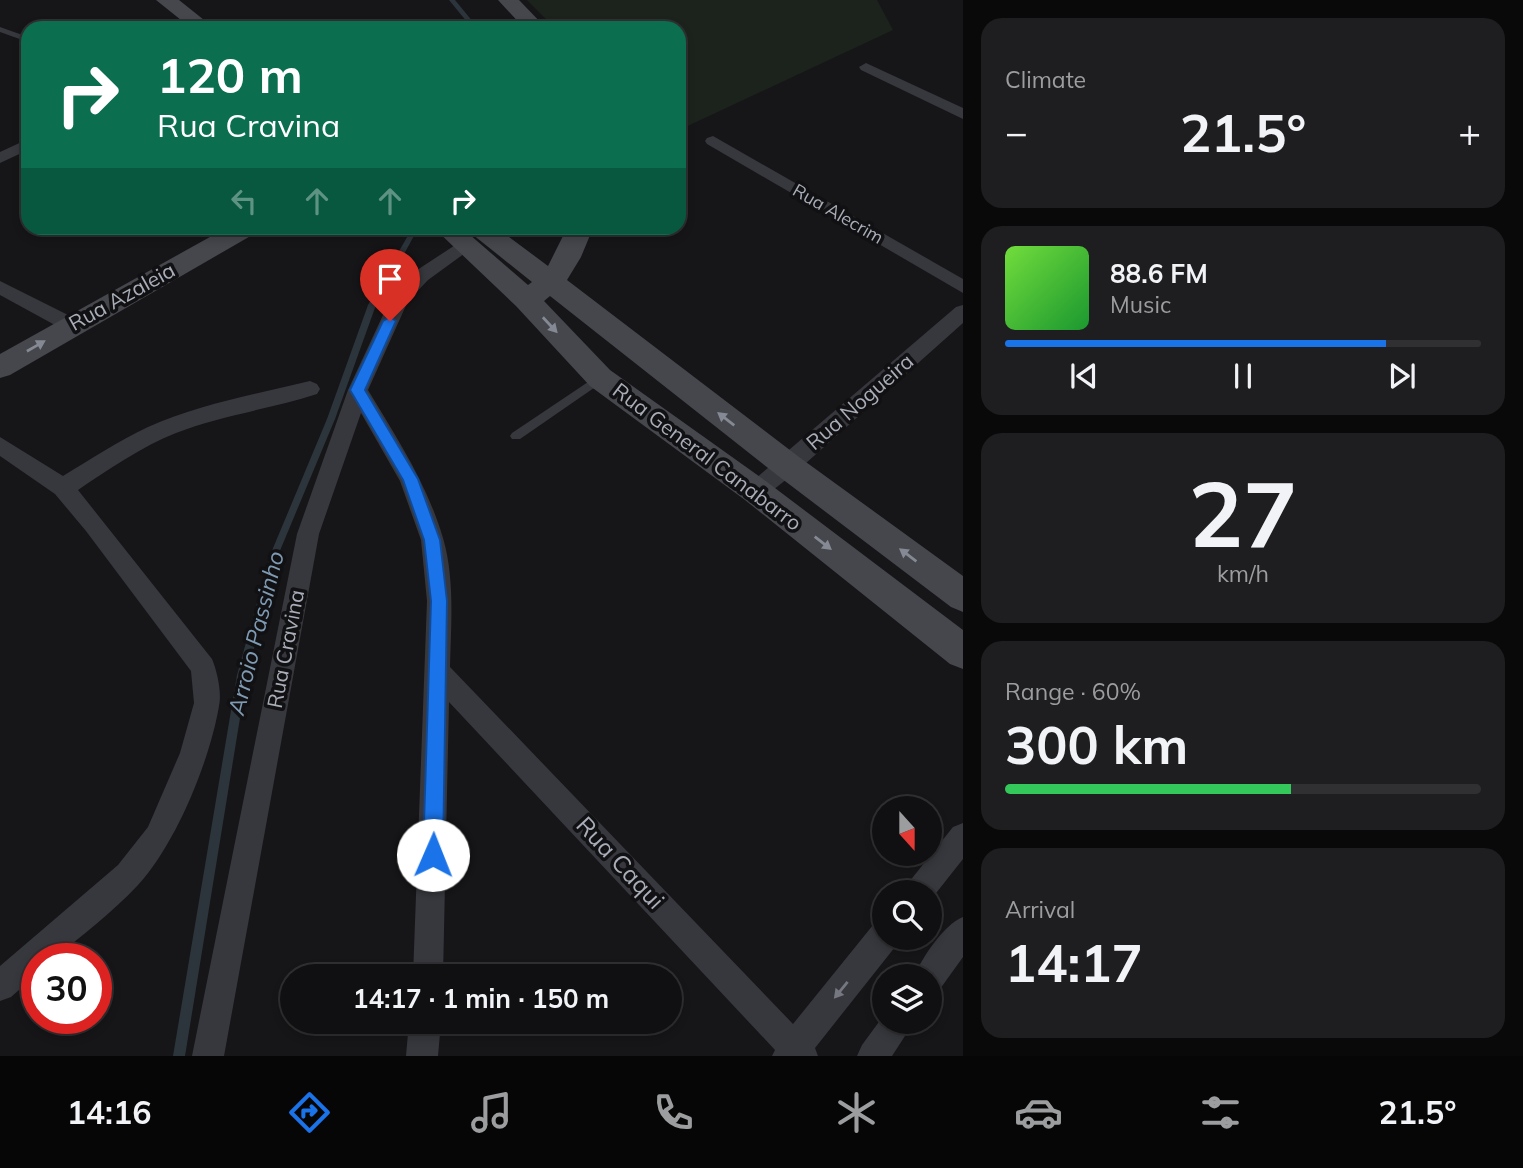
<!DOCTYPE html>
<meta charset="utf-8">
<style>
body{margin:0;font-family:Mulish,sans-serif;background:#1e1e20;color:#f1f3f6;height:100vh;display:flex;flex-direction:column;font-size:26px;white-space:nowrap}
*{box-sizing:border-box;margin:0}
p{font-size:23px;color:#9c9d9f}
.icon{flex:none;width:38px;height:38px;fill:none;stroke:currentColor;stroke-width:2;stroke-linecap:round;stroke-linejoin:round}
.map{position:relative;flex:1;overflow:hidden}
.side{display:flex;flex-direction:column;gap:18px;padding:18px;background:#09090a;width:560px}
.side>*{flex:none}
.top-card{position:absolute;left:21px;top:21px;width:665px;height:214px;border-radius:21px;box-shadow:0 4px 10px #0003,0 0 0 2px #303032;background:#0b6e4f;color:#fff;overflow:hidden}
.needle{width:46px;rotate:159deg}
.controls{position:absolute;left:872px;top:796px;display:grid;gap:14px}
.controls a{display:grid;place-items:center;width:70px;height:70px;border-radius:50%;background:#101012;box-shadow:0 4px 10px #0003,0 0 0 2px #303032;font-size:35px}
.speed{position:absolute;left:21px;top:943px;display:flex;gap:14px;font-size:35px;font-weight:700;text-align:center}
.speed>*{display:grid;place-content:center;width:91px;height:91px;border-radius:50%;background:#101012;box-shadow:0 4px 10px #0003,0 0 0 2px #303032;line-height:1}
.speed .limit{border:10px solid #d22;background:#fff;color:#111}
.pin{position:absolute;display:grid;place-items:center;width:60px;height:60px;color:#fff;margin:-72px -30px;border-radius:50% 50% 50% 0;rotate:-45deg;box-shadow:0 0 7px #0007}
.pin .icon{rotate:45deg}
.me{position:absolute;width:77px;margin:-38px;rotate:1deg;stroke-linejoin:round;filter:drop-shadow(0 0 5px #0008)}
.turn{display:flex;align-items:center;gap:24px;height:147px;padding:0 21px;font-size:32px}
.turn .icon{width:91px;height:91px;stroke-width:2.5}
.turn b{display:block;font-size:49px;line-height:60px}
.lanes{display:flex;align-items:center;height:66px;padding:0 21px;background:#0003;justify-content:center;gap:35px;direction:ltr}
.lanes .off{opacity:.35}
.big{font-size:52px;font-weight:700;line-height:1.1}
.side .tile{flex:1;display:flex;flex-direction:column;justify-content:center;gap:10px;min-width:0;padding:0 24px;border-radius:21px;background:#1e1e20}
.side .dial{align-items:center;gap:0}
.dial b{font-size:91px;line-height:1}
.song{display:flex;align-items:center;gap:21px}
.cover{width:84px;height:84px;border-radius:10px;background:linear-gradient(135deg,hsl(100 70% 55%),hsl(130 70% 35%))}
.played{height:7px;border-radius:4px;background:linear-gradient(90deg,#1a73e8 80%,#303032 80%)}
.keys{display:flex;justify-content:space-around;direction:ltr}
.heat{display:flex;justify-content:space-between;align-items:center;font-size:38px;direction:ltr}
.charge{height:10px;border-radius:5px;background:linear-gradient(90deg,#34c759 60%,#303032 0)}
.trip{position:absolute;left:280px;top:964px;width:402px;height:70px;border-radius:35px;background:#101012;box-shadow:0 4px 10px #0003,0 0 0 2px #303032;font-weight:700;line-height:70px;text-align:center}
.menu{display:flex;height:112px;justify-content:space-around;align-items:center;background:#060607;color:#9c9d9f}
.menu .icon{width:49px;height:49px}
.menu .active{color:#1a73e8}
.menu b{font-size:32px;color:#f1f3f6}
main{display:flex;flex:1;min-height:0}
.map>svg:first-child{display:block}
.green{fill:#1c231d}
.lines{fill:none;stroke-linecap:round;stroke-linejoin:round}
.stream{fill:#2c353c;fill-rule:evenodd}
.lane{fill:#37383d;fill-rule:evenodd}
.street{fill:#37383d;fill-rule:evenodd}
.secondary{fill:#45474d;fill-rule:evenodd}
.oneway{fill:#858993}
.oneway2{fill:#757881}
.route{fill:#1a73e8;stroke:#114b97;stroke-width:2}
.labels{text-anchor:middle;stroke-width:7;stroke-linejoin:round;paint-order:stroke}
.far-street-label{font-size:18px;fill:#a8adb8;stroke:#111113}
.street-label{font-size:21px;fill:#a8adb8;stroke:#111113}
.water-label{font-size:23px;font-style:italic;fill:#7f9bb3;stroke:#111113}
.near-street-label{font-size:24px;fill:#a8adb8;stroke:#111113}
</style>
<main>
<div class="map">
<svg width="963" height="1056" viewBox="0 0 963 1056">
<rect width="100%" height="100%" fill="#161618"/>
<!-- green -->
<polygon class="green" points="527,0 877,0 893,30 679,130 679,28 555,28"/>
<g class="lines">
<!-- stream -->
<g class="stream">
<polygon points="449,0 455,0 478,28 472,28"/>
<polygon points="410,232 414,232 415,234 376,305 335,419 279,553 247,675 185,1056 173,1056 237,675 271,553 327,419 368,305"/>
</g>
<!-- lane -->
<g class="lane">
<polygon points="0,27 28,37 28,42 0,32"/>
<polygon points="600,374 605,378 604,381 520,439 512,439 510,436 512,433"/>
</g>
<!-- street -->
<g class="street">
<polygon points="866,63 963,108 963,119 861,70 859,67"/>
<polygon points="713,136 963,279 963,293 707,144 705,141 707,138"/>
<polygon points="28,139 28,150 0,163 0,152"/>
<path d="M466,238L475,244L472,248L428,280L408,301L368,390C397,438 427,484 443,538C455,579 451,625 450,667L793,1024L873,925L884,921V938H898L895,947L815,1048L818,1056H772L775,1050L449,702L443,976H413L427,601L421,540L400,481L361,413L319,534L224,1056H192L297,534L348,390L391,298L414,272Z"/>
<polygon points="0,281 78,320 81,325 78,330 64,330 0,295"/>
<polygon points="963,305 963,323 796,472 764,497 756,500 748,497 745,491 748,485 956,307"/>
<path d="M310,381L317,384L320,389L317,394C271,409 222,415 176,433C141,447 109,469 78,490L212,659C217,671 222,692 219,706C210,760 176,844 138,885C113,912 82,935 54,959H37V974L11,997L0,1001V966L118,865L148,827L180,753L194,703L191,671L86,531L55,494L0,456V437L63,476C91,459 118,441 148,427C199,404 256,394 310,381Z"/>
<polygon points="963,823 963,859 929,902 929,892 905,892 909,882 953,827"/>
<path d="M963,917V957L940,989L929,993V976H914C923,957 943,925 963,917Z"/>
<polygon points="884,1015 884,1022 914,1022 892,1056 857,1056 862,1045"/>
<polygon points="409,1022 441,1022 438,1056 406,1056"/>
</g>
<!-- secondary -->
<g class="secondary">
<polygon points="156,0 179,0 214,28 191,28"/>
<polygon points="498,0 519,0 546,28 524,28"/>
<polygon points="226,228 258,228 254,234 10,375 0,378 0,354"/>
<polygon points="434,228 462,228 528,285 532,282 472,234 468,228 497,228 548,266 567,228 593,228 581,257 567,280 799,457 963,576 963,612 951,607 777,475 550,296 544,301 610,370 767,482 963,630 963,669 950,664 745,500 590,386 516,306"/>
</g>
</g>
<!-- one-way arrows -->
<defs><path id="oneway-solid" d="M-6-.8H1V-3.2L6.5 0L1 3.2V.8H-6Z" transform="scale(1.75)"/></defs>
<g class="oneway">
<use href="#oneway-solid" transform="translate(550 325) rotate(47)"/>
<use href="#oneway-solid" transform="translate(36 346) rotate(-30)"/>
<use href="#oneway-solid" transform="translate(726 419) rotate(-142)"/>
<use href="#oneway-solid" transform="translate(823 543) rotate(38)"/>
<use href="#oneway-solid" transform="translate(908 555) rotate(-143)"/>
</g>
<use class="oneway2" href="#oneway-solid" transform="translate(841 990) rotate(129)"/>
<!-- route -->
<polygon class="route" points="390,317 396,321 365,390 418,479 440,540 447,601 443,855 440,862 433,865 426,862 423,855 431,601 424,540 403,480 350,390 383,321"/>
<g class="labels">
<!-- far-street labels -->
<g class="far-street-label">
<text transform="translate(838 214) rotate(30)" y="6">Rua Alecrim</text>
</g>
<!-- street labels -->
<g class="street-label">
<text transform="translate(122 297) rotate(-29)" y="7">Rua Azaleia</text>
<text transform="translate(860 402) rotate(-41)" y="7">Rua Nogueira</text>
<text transform="translate(707 457) rotate(37)" y="7">Rua General Canabarro</text>
<text transform="translate(286 649) rotate(-79)" y="7">Rua Cravina</text>
</g>
<!-- water labels -->
<g class="water-label">
<text transform="translate(256 633) rotate(-76)" y="8">Arroio Passinho</text>
</g>
<!-- near-street labels -->
<g class="near-street-label">
<text transform="translate(620 863) rotate(47)" y="8">Rua Caqui</text>
</g>
</g>
</svg>
<div class="controls">
<a><svg class="needle" viewBox="-14 -14 28 28"><path d="M0-13l5 13h-10z" fill="#e53935"/><path d="M0 13l5-13h-10z" fill="#9c9d9f"/></svg></a>
<a><svg class="icon" aria-label="search" viewBox="0 0 24 24"><circle cx="10" cy="10" r="6"/><path d="M15 15l6 6"/></svg></a>
<a><svg class="icon" aria-label="layers" viewBox="0 0 24 24"><path d="M12 4l9 5-9 5-9-5zM3 14l9 5 9-5"/></svg></a>
</div>
<div class="speed"><div class="limit">30</div></div>
<div class="pin" style="left:390px;top:321px;background:#d93025"><svg class="icon" aria-label="arrive" viewBox="0 0 24 24"><path d="M6 21V4h12l-3 4 3 4H6"/></svg></div>
<svg class="me" style="left:433px;top:855px" viewBox="-20 -20 40 40"><circle r="19" fill="#fff"/><path d="M0-13L10 11 0 6-10 11z" fill="#1a73e8"/></svg>
<div class="trip">14:17 · 1 min · 150 m</div>
<div class="top-card">
<div class="turn"><svg class="icon" aria-label="right" viewBox="0 0 24 24"><path d="M7 20v-9h11M14 6l5 5-5 5"/></svg><div><b>120 m</b>Rua Cravina</div></div>
<div class="lanes"><svg class="icon off" aria-label="left" viewBox="0 0 24 24"><path d="M17 20v-9H6M10 6l-5 5 5 5"/></svg><svg class="icon off" aria-label="ahead" viewBox="0 0 24 24"><path d="M12 20V5M6 11l6-6 6 6"/></svg><svg class="icon off" aria-label="ahead" viewBox="0 0 24 24"><path d="M12 20V5M6 11l6-6 6 6"/></svg><svg class="icon" aria-label="right" viewBox="0 0 24 24"><path d="M7 20v-9h11M14 6l5 5-5 5"/></svg></div>
</div>
</div>
<section class="side">
<div class="tile"><p>Climate</p>
<div class="heat"><a>−</a><b class="big">21.5°</b><a>+</a></div>
</div>
<div class="tile">
<div class="song"><i class="cover"></i><div><b>88.6 FM</b><p>Music</p></div></div>
<div class="played"></div>
<div class="keys"><svg class="icon" aria-label="previous" viewBox="0 0 24 24"><path d="M18 5L8 12l10 7zM5 5v14"/></svg><svg class="icon" aria-label="pause" viewBox="0 0 24 24"><path d="M8 5v14M16 5v14"/></svg><svg class="icon" aria-label="next" viewBox="0 0 24 24"><path d="M6 5l10 7-10 7zM19 5v14"/></svg></div>
</div>
<div class="tile dial"><b>27</b><p>km/h</p></div>
<div class="tile"><p>Range · 60%</p><b class="big">300 km</b><div class="charge"></div></div>
<div class="tile"><p>Arrival</p><b class="big">14:17</b></div>
</section>
</main>
<nav class="menu">
<b>14:16</b>
<svg class="icon active" aria-label="directions" viewBox="0 0 24 24"><path d="M12 3l9 9-9 9-9-9zM9 14v-3h6M13 9l2 2-2 2"/></svg>
<svg class="icon" aria-label="music" viewBox="0 0 24 24"><path d="M9 18V5l10-2v13"/><circle cx="6" cy="18" r="3"/><circle cx="16" cy="16" r="3"/></svg>
<svg class="icon" aria-label="phone" viewBox="0 0 24 24"><path d="M5 4h4l2 5-3 2q2 4 5 5l2-3 5 2v4C11 20 4 13 5 4z"/></svg>
<svg class="icon" aria-label="climate" viewBox="0 0 24 24"><path d="M12 3v18M4 7l16 10M4 17L20 7"/></svg>
<svg class="icon" aria-label="car" viewBox="0 0 24 24"><path d="M5 17H2v-5l4-1 3-4h7l3 4 3 1v5h-3M9 17h6M6 11h13"/><circle cx="7" cy="17" r="2"/><circle cx="17" cy="17" r="2"/></svg>
<svg class="icon" aria-label="filters" viewBox="0 0 24 24"><path d="M4 7h16M4 17h16"/><circle cx="9" cy="7" r="2"/><circle cx="15" cy="17" r="2"/></svg>
<b>21.5°</b>
</nav>
